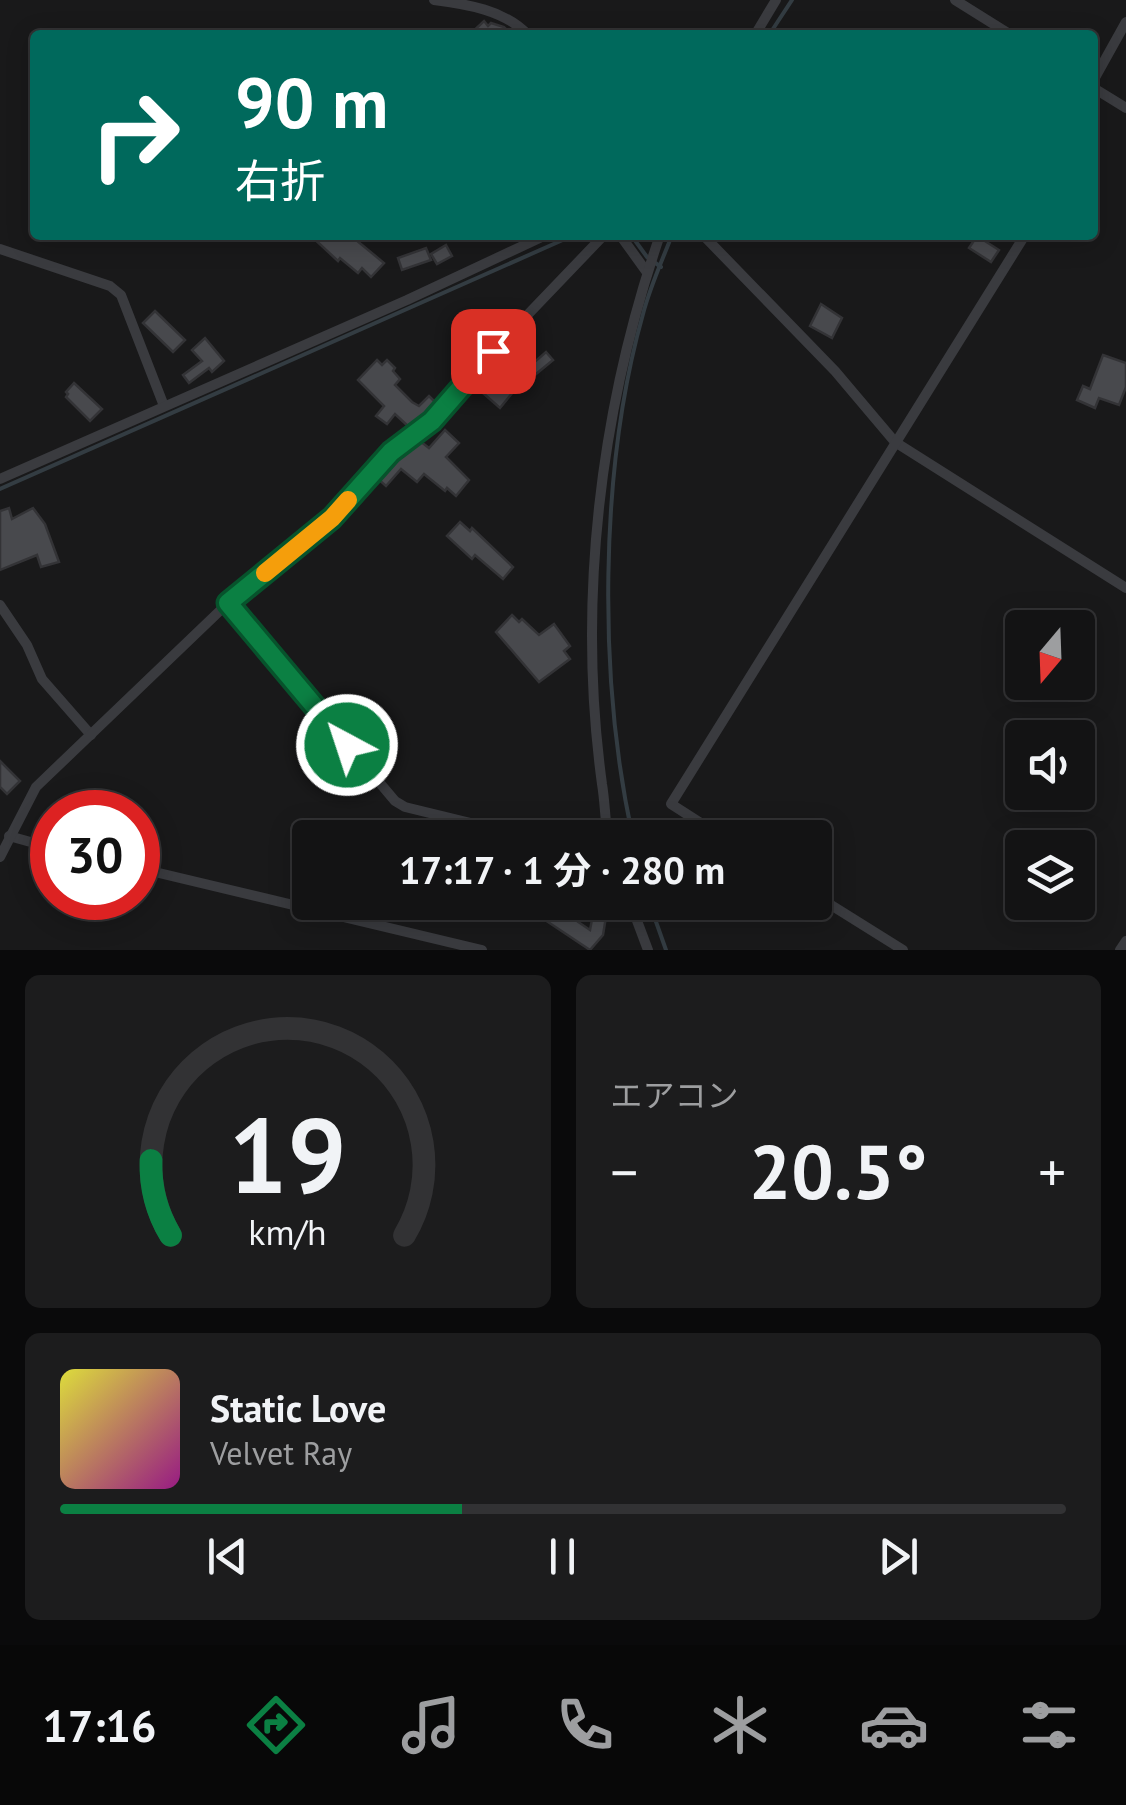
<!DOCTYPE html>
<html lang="ja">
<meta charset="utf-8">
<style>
body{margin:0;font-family:"PT Sans","Noto Sans JP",sans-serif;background:#1c1c1d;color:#f1f3f6;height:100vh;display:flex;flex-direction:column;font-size:38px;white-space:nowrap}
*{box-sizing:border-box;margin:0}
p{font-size:32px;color:#9d9ea0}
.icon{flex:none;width:55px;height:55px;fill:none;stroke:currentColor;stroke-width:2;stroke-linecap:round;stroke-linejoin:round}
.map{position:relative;height:950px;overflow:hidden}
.panel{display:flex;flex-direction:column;gap:25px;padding:25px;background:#0a0a0b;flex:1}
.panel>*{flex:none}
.banner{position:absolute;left:30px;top:30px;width:1068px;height:210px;border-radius:10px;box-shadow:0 5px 25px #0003,0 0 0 2px #323234;background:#00695c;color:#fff;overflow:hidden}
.needle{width:65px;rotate:199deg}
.controls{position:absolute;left:1005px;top:610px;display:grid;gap:20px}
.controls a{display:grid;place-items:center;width:90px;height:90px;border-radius:10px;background:#131314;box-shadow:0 5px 25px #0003,0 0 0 2px #323234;font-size:50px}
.speed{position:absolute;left:30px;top:790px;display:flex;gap:20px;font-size:50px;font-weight:700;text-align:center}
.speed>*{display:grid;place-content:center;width:130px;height:130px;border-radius:50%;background:#131314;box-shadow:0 5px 25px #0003,0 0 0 2px #323234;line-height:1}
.speed .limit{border:15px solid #d22;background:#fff;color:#111}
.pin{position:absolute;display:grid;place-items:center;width:85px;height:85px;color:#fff;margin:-42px;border-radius:20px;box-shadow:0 5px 15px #0006}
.me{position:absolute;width:110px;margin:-55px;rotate:320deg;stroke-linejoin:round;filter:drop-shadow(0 0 8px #0008)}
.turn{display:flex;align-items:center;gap:35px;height:210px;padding:0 40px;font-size:45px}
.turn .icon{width:130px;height:130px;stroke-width:2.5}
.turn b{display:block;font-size:70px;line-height:85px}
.big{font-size:75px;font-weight:700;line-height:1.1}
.panel .card{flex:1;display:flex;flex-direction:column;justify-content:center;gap:15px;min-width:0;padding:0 35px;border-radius:15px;background:#1c1c1d}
.panel .dial{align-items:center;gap:0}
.dial svg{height:260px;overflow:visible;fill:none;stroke:#323234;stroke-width:7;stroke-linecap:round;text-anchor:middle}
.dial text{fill:#f1f3f6;stroke:none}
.song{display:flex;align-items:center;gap:30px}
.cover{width:120px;height:120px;border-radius:15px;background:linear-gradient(135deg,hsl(60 70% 55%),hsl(310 70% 35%))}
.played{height:10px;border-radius:5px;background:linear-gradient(90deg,#0b8043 40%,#323234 40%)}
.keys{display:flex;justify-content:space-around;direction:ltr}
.heat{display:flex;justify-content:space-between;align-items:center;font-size:55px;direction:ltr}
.panel .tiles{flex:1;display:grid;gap:25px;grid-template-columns:1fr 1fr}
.card:last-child{grid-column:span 2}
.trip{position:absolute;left:292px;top:820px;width:540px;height:100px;border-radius:10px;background:#131314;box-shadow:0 5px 25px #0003,0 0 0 2px #323234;font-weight:700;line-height:100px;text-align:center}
.menu{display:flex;height:160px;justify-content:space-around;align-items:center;background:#080808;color:#9d9ea0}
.menu .icon{width:70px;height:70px}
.menu .selected{color:#0b8043}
.menu b{font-size:45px;color:#f1f3f6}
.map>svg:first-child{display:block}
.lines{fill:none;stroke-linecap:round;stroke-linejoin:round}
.stream{stroke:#333c42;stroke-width:4}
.building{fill:#48494d;stroke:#333336;stroke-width:2.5}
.street{stroke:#3a3b3f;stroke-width:10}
.route-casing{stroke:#07532c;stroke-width:25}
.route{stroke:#0b8043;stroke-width:18}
.slow{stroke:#f59e0b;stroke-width:18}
</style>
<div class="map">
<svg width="1126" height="950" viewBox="0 0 1126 950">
<rect width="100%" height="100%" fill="#19191a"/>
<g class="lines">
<!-- stream -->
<g class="stream">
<polyline points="769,35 792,0"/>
<polyline points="631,235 647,257 661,267"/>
<polyline points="0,489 574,235"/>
<path d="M633,838C598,680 599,470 643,314C650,287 662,261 672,235"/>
<polyline points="649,902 666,950"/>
</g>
</g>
<!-- building -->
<g class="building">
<polygon points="484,21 488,26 491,23 504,27 512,35 469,35"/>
<polygon points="310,235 350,235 384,263 371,277 362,268 358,273 340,258 338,261"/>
<polygon points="977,236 999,250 991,262 969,248"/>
<polygon points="446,245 452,256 437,264 431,254"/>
<polygon points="426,248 431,260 402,270 398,258"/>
<polygon points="821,304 842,318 832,338 810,326"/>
<polygon points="155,311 185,340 173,352 143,323"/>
<polygon points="205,338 224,361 212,372 209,368 189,383 183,375 202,361 192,350"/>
<polygon points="546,352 553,360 530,379 523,372"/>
<polygon points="1103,355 1126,363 1126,387 1119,405 1099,398 1095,408 1077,400 1083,386 1090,389"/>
<polygon points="377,360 382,365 387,360 395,368 393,371 400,379 395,385 412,402 419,406 429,396 436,403 409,427 395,414 387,424 376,416 384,406 358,380"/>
<polygon points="486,373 513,392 500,408 475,386"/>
<polygon points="74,383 102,409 90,421 66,397 68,394 66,392"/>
<polygon points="445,430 459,443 446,457 469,480 456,496 447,488 445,491 424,474 417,482 401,469 386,486 378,479 397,458 420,441 429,448"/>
<polygon points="9,508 12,519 33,508 45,524 59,562 41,567 37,555 0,570 0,511"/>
<polygon points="460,522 470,531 472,528 513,567 503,579 475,555 472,559 447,536"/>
<polygon points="512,615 519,622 522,619 539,635 554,624 570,646 564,651 570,659 539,682 496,632"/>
<polygon points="0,761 20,781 7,794 0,787"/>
<polygon points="549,902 590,930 594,909 607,911 603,935 590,950 539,916"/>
</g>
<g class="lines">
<!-- street -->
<g class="street">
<path d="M434,0C466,4 505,10 528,35"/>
<polyline points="955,0 1011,35"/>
<polyline points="755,35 776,0"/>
<polyline points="1092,83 1126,22"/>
<polyline points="1092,87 1126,108"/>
<polyline points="620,235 646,271"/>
<polyline points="703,235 835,371 895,442 1126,588"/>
<polyline points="0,249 110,286 121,295 164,406"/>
<polyline points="0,479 407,300 546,235"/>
<polyline points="228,603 395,801 405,807 532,838"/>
<polyline points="0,605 27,645 42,679 91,735"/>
<polyline points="9,836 52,848"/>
<path d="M608,838C605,820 605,802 602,784C577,601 600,410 660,235"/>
<polyline points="724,838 671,804 1025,235"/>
<polyline points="0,857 36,787 228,603 332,517 391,452 432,421 493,351 604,235"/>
<polyline points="138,868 482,950"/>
<polyline points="815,895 903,950"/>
<polyline points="630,902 648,950"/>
<polyline points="1120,950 1126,941"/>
</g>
</g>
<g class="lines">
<!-- route casing -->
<g class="route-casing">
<polyline id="route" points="347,745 228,603 332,518 391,452 432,421 493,351"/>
</g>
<!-- route -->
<use href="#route" class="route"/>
<!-- slow -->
<polyline class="slow" points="265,573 332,518 348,500"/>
</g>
</svg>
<div class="controls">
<a><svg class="needle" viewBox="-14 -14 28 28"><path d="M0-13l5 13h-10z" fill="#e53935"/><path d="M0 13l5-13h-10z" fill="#9d9ea0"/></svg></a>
<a><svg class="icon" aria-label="sound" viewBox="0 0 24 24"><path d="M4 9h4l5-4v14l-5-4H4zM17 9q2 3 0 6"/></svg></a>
<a><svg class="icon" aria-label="layers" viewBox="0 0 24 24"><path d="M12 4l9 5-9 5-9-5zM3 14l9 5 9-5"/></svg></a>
</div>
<div class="speed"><div class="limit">30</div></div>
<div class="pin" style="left:493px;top:351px;background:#d93025"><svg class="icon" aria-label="arrive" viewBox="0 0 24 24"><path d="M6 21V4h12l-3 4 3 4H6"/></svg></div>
<svg class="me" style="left:347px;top:745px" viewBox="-20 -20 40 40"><circle r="17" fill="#0b8043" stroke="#fff" stroke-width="3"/><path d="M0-11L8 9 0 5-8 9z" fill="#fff"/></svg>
<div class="trip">17:17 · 1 分 · 280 m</div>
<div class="banner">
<div class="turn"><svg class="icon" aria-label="right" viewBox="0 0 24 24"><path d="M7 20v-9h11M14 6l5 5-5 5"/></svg><div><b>90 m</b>右折</div></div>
</div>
</div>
<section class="panel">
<div class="tiles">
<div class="card dial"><svg viewBox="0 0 100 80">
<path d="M14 69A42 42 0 1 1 86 69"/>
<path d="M14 69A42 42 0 0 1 8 46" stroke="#0b8043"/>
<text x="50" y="56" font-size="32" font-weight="700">19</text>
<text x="50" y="72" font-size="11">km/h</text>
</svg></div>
<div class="card"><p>エアコン</p>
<div class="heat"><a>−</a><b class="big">20.5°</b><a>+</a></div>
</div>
<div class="card">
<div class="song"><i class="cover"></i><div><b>Static Love</b><p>Velvet Ray</p></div></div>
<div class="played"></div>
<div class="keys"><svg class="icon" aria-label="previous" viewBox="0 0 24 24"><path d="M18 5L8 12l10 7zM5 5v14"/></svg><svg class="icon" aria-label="pause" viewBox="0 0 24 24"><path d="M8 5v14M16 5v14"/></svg><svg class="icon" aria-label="next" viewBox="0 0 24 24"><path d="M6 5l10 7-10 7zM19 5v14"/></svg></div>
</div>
</div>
</section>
<nav class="menu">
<b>17:16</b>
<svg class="icon selected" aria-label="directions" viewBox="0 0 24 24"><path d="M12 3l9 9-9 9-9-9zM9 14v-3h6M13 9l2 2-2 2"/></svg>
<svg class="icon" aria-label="music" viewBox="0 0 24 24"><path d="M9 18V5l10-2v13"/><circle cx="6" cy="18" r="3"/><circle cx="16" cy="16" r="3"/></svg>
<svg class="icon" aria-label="phone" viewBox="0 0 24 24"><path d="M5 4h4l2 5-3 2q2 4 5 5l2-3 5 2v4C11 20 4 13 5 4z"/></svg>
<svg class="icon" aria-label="climate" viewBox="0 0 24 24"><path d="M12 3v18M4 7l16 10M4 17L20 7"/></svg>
<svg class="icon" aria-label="car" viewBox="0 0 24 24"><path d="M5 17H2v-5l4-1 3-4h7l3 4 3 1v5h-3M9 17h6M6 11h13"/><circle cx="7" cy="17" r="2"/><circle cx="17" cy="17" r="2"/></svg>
<svg class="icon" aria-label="filters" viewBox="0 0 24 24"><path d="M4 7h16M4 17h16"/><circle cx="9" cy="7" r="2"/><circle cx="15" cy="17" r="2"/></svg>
</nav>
